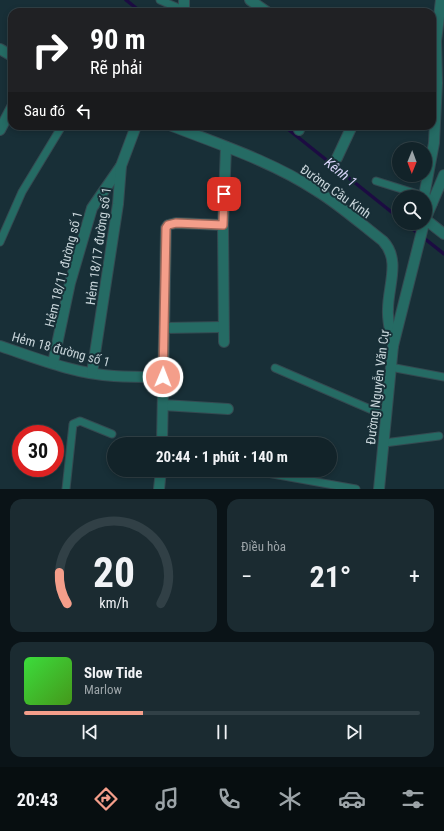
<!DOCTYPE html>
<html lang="vi">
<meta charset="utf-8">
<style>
body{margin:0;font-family:"Roboto Condensed",sans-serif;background:#1b2b31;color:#f1f3f6;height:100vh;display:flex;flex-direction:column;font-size:15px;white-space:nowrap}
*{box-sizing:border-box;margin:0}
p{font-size:13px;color:#9ca4a8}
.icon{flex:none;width:22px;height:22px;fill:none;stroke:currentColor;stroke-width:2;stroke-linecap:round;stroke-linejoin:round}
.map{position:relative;height:489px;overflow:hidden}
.sheet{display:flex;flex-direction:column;gap:10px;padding:10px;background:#0a1317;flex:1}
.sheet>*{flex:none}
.banner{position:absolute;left:8px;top:8px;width:428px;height:122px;border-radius:12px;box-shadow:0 2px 6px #0003,0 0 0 1px #314046;background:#202124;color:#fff;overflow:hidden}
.needle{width:26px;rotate:181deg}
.fabs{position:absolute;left:392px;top:142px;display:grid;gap:8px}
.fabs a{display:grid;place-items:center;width:40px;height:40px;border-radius:50%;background:#122329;box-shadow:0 2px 6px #0003,0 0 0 1px #314046;font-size:20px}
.speed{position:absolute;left:12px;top:425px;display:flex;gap:8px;font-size:20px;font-weight:700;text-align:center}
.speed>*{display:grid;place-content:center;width:52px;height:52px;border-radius:50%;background:#122329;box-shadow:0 2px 6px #0003,0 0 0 1px #314046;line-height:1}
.speed .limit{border:6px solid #d22;background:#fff;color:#111}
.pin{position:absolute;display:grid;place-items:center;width:34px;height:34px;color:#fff;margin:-17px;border-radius:8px;box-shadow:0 2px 6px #0006}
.me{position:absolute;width:44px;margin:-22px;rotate:1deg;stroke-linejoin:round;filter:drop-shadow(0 0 3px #0008)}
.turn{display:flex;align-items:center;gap:14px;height:84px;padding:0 16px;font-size:18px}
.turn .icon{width:52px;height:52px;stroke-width:2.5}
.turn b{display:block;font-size:28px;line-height:34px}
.then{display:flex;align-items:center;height:38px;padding:0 16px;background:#0003;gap:8px;font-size:15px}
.big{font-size:30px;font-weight:700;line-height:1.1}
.sheet .tile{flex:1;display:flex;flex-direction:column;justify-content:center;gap:6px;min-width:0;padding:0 14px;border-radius:12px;background:#1b2b31}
.sheet .dial{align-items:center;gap:0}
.dial svg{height:104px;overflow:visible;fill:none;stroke:#314046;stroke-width:7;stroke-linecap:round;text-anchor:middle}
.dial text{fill:#f1f3f6;stroke:none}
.song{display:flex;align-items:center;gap:12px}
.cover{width:48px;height:48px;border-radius:6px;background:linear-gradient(135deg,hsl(120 70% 55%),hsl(100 70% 35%))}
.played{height:4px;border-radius:2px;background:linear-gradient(90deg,#f49e8a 30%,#314046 30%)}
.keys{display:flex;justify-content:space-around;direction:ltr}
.heat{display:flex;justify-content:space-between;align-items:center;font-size:22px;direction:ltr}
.sheet .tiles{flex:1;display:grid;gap:10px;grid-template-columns:1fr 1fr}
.tile:last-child{grid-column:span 2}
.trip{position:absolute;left:107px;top:437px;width:230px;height:40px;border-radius:20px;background:#122329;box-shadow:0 2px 6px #0003,0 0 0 1px #314046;font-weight:700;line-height:40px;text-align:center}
.tabs{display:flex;height:64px;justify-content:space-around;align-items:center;background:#070e10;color:#9ca4a8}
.tabs .icon{width:28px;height:28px}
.tabs .current{color:#f49e8a}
.tabs b{font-size:18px;color:#f1f3f6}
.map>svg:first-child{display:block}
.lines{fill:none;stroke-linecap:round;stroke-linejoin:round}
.stream{stroke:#1c0c42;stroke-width:3.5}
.lane-casing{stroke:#344a51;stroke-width:9}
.street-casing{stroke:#344a51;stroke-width:12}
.lane{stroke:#256b64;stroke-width:7}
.street{stroke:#256b64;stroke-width:10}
.route-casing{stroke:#9f675a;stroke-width:10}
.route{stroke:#f49e8a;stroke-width:7}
.labels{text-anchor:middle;stroke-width:4;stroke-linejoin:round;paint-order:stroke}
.street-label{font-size:13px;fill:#c8d5da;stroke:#182f37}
.water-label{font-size:14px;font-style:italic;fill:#d6d2f6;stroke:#182f37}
</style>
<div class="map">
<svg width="444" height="489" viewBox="0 0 444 489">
<rect width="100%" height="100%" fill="#182f37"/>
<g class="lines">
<!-- stream -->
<g class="stream">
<polyline points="126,0 141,12"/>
<polyline points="284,126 399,218"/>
<polyline points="405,223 444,254"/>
</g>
<!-- lane casing -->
<g class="lane-casing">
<g id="lane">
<polyline points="160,0 183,10"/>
<polyline points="376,181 424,196"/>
<polyline points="0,242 22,192 62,126"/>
<polyline points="390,367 444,377"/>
<polyline points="275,368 386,416"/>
<polyline points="384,443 439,436"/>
<polyline points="250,470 356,489"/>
<polyline points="66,489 73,424 80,421 112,434"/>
</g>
</g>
<!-- street casing -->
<g class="street-casing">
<g id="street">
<polyline points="250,0 267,12"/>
<polyline points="184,12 184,0"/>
<polyline points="0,49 12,56"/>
<path d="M172,126C221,145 273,162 317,191C340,205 361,224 383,241C401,260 388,286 388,309C387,321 391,334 393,346"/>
<polyline points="0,130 12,107"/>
<polyline points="299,130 300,126"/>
<polyline points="337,158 352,126"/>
<polyline points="432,203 424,196 434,143 437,83 436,41 441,0"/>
<polyline points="425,219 444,234"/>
<polyline points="425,220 444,175"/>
<polyline points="164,328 223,327"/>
<polyline points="224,342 223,225 226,147"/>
<path d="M0,346C36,358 75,374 114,376C130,377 147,377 163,377"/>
<polyline points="53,363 70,283 92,208 121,166"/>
<polyline points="92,373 118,204 121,166 136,126"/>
<polyline points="163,405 228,409"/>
<polyline points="162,444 166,228 168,225 176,223 223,225"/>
<polyline points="159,489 161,470"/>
<polyline points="379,489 393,346 424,223"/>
</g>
</g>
<!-- lane -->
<use href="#lane" class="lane"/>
<!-- street -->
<use href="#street" class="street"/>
</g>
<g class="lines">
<!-- route casing -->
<g class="route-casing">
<polyline id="route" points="163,377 166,228 168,225 176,223 223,225 224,194"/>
</g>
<!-- route -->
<use href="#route" class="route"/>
</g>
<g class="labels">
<!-- street labels -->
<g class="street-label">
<text transform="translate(336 191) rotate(35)" y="5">Đường Cầu Kinh</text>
<text transform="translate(98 246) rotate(-82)" y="5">Hẻm 18/17 đường số 1</text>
<text transform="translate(63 269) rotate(-76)" y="5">Hẻm 18/11 đường số 1</text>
<text transform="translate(61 349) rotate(15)" y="5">Hẻm 18 đường số 1</text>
<text transform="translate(377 387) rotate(-83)" y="5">Đường Nguyễn Văn Cự</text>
</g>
<!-- water labels -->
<g class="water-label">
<text transform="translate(341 172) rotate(39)" y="5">Kênh 1</text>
</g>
</g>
</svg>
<div class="fabs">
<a><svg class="needle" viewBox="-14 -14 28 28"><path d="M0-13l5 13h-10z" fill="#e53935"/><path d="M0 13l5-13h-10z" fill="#9ca4a8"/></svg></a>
<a><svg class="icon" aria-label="search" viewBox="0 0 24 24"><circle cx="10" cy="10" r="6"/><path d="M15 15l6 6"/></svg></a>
</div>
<div class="speed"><div class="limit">30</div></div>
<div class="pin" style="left:224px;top:194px;background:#d93025"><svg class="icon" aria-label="arrive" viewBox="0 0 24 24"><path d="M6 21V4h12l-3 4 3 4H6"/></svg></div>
<svg class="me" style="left:163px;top:377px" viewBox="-20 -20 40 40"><circle r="17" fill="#f49e8a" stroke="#fff" stroke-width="3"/><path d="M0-11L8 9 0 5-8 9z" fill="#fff"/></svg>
<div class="trip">20:44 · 1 phút · 140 m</div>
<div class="banner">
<div class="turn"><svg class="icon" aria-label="right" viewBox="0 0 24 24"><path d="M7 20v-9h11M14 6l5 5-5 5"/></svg><div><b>90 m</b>Rẽ phải</div></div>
<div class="then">Sau đó<svg class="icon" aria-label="left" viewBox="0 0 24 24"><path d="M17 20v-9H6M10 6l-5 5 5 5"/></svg></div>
</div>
</div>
<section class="sheet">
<div class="tiles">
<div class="tile dial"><svg viewBox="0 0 100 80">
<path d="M14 69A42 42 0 1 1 86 69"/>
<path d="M14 69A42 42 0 0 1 8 45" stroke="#f49e8a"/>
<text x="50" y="56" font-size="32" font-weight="700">20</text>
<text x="50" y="72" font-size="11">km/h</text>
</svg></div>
<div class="tile"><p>Điều hòa</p>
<div class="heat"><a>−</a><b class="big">21°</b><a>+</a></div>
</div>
<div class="tile">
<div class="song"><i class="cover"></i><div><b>Slow Tide</b><p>Marlow</p></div></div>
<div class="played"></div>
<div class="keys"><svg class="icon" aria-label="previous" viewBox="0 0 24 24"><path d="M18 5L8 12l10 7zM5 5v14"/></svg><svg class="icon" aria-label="pause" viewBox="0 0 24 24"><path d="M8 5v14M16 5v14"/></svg><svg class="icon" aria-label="next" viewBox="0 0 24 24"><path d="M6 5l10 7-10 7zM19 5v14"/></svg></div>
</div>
</div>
</section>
<nav class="tabs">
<b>20:43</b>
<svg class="icon current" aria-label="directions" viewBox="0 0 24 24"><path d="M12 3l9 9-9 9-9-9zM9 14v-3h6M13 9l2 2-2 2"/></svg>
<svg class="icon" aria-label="music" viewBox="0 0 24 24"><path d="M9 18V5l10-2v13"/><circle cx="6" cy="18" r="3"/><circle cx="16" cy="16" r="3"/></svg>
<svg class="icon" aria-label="phone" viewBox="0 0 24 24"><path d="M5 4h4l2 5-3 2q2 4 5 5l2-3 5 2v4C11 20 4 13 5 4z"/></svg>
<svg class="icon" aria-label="climate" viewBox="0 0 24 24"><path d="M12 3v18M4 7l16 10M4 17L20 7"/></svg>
<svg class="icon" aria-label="car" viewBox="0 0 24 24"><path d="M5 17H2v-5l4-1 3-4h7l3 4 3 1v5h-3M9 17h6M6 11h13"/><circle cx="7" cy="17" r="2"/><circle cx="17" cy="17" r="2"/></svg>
<svg class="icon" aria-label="filters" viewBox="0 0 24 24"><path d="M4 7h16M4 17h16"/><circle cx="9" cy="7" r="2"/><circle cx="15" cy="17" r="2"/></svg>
</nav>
